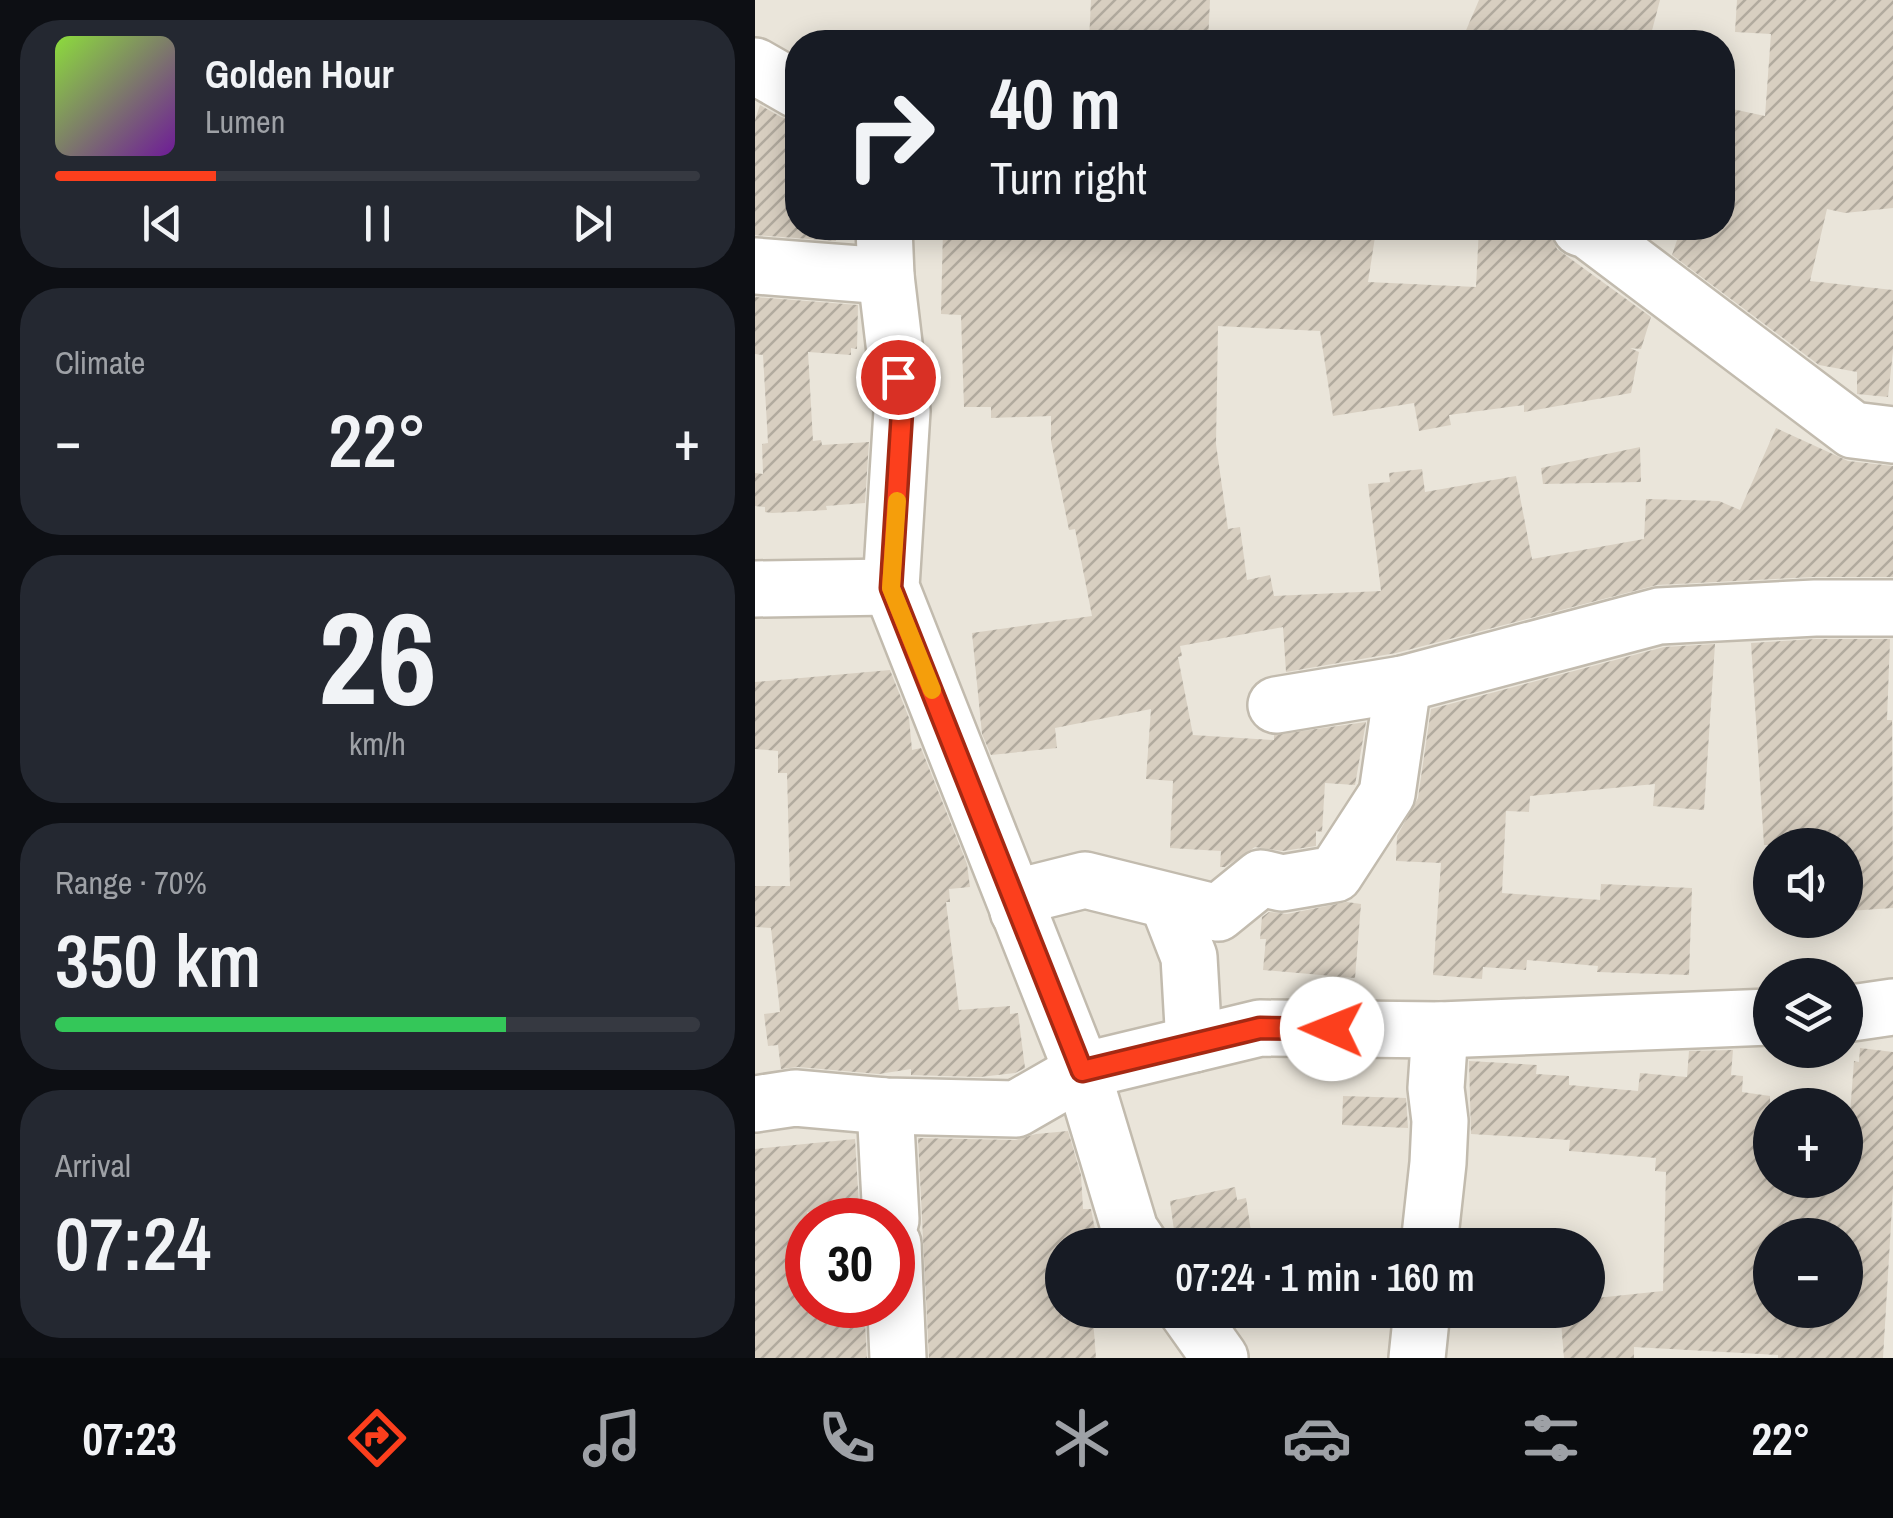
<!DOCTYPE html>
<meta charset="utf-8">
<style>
body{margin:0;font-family:"Archivo Narrow",sans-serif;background:#242831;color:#f1f3f6;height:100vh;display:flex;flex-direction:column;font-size:38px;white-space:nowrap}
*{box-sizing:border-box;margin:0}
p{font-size:32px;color:#9ea1a6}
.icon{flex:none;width:55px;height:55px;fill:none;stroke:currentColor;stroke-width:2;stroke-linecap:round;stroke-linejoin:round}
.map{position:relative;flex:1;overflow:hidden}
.sheet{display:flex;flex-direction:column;gap:20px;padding:20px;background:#0d0f14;width:755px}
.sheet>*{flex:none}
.top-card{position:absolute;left:30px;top:30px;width:950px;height:210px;border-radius:40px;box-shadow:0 5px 25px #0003;background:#171b24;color:#f1f3f6;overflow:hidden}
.fabs{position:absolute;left:998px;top:828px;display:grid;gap:20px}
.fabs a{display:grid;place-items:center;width:110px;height:110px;border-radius:50%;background:#171b24;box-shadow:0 5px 25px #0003;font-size:50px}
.speed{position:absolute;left:30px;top:1198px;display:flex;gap:20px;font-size:50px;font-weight:700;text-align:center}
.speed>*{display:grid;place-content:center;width:130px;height:130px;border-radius:50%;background:#171b24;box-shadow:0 5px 25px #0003;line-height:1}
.speed .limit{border:15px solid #d22;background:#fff;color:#111}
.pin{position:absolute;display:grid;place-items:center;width:85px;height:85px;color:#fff;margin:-42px;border:5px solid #fff;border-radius:50%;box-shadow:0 2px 10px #0007}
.me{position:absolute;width:110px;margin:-55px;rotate:271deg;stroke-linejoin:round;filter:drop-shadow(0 0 8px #0008)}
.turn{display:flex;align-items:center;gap:35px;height:210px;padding:0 40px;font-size:45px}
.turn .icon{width:130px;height:130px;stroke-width:2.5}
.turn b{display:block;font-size:70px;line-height:85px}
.big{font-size:75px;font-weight:600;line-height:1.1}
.sheet .widget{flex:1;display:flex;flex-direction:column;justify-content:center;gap:15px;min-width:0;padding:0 35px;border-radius:40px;background:#242831}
.sheet .dial{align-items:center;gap:0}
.dial b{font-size:130px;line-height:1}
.song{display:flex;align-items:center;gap:30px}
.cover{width:120px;height:120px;border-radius:15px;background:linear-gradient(135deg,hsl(90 70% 55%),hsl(280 70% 35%))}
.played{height:10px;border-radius:5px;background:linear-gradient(90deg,#fc3f1d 25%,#363941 25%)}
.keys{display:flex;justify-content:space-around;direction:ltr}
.heat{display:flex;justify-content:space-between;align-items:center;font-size:55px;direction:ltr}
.charge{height:15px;border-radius:8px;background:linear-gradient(90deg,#34c759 70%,#363941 0)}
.trip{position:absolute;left:290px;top:1228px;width:560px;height:100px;border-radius:50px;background:#171b24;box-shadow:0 5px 25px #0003;font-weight:600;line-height:100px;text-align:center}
.dock{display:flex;height:160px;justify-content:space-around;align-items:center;background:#090b0e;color:#9ea1a6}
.dock .icon{width:70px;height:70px}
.dock .current{color:#fc3f1d}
.dock b{font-size:45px;color:#f1f3f6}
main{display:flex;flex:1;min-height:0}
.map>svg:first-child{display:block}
.residential{fill:#eae5da;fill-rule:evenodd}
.building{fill:url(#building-hatch);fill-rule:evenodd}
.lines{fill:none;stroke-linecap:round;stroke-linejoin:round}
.minor-casing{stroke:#c2bbae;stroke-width:60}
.minor{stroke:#fff;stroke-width:55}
.route-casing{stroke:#a42913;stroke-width:25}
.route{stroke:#fc3f1d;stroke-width:18}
.slow{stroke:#f59e0b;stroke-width:18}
</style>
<main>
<section class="sheet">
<div class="widget">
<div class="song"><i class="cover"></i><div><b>Golden Hour</b><p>Lumen</p></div></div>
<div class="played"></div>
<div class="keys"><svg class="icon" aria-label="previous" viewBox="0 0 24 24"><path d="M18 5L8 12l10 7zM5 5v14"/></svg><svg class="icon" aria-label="pause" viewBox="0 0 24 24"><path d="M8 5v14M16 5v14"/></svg><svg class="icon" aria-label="next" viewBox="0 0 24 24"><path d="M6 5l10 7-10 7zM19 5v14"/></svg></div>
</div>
<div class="widget"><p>Climate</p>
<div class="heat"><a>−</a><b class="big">22°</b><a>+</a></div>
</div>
<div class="widget dial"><b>26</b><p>km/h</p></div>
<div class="widget"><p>Range · 70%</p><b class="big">350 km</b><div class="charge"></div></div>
<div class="widget"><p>Arrival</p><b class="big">07:24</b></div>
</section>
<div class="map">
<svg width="1138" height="1358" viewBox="0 0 1138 1358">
<defs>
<pattern id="building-hatch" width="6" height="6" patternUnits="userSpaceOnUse" patternTransform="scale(2.5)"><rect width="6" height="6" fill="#d8cfc1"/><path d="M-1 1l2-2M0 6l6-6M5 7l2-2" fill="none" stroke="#b1aa9e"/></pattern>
</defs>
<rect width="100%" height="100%" fill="#f6f3ec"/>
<!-- residential -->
<path class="residential" d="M0,0H1138V1358H0ZM42,42H968V228H42ZM1015,845H1090V920H1015ZM1015,975H1090V1050H1015ZM1015,1105H1090V1180H1015ZM52,1220H138V1305H52ZM1015,1235H1090V1310H1015ZM308,1245H832V1310H308Z"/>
<!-- building -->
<g class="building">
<polygon points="336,0 455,0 453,42 334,42"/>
<polygon points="724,0 905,0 894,42 706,42"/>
<polygon points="982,0 1138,0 1138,208 1090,213 1072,209 1055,281 1138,290 1138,351 1133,397 1102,394 1102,372 1064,365 917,255 926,228 968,228 968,107 1010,116 1016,34 980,32"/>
<polygon points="5,105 26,117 42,121 42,228 81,228 81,241 0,235 0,120"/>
<polygon points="188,228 615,228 615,236 620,237 613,282 721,287 724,228 792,228 802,249 896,317 886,349 875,348 884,352 876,393 769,412 769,405 694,415 696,425 664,431 659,403 578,416 565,331 463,326 461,444 473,529 485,527 492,580 515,575 519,596 626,591 613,484 635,482 634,473 667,469 670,492 761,476 777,559 889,539 891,499 964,501 985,510 1021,428 1093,461 1138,466 1138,577 1058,577 902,585 641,653 531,672 528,627 425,646 427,656 423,657 438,735 519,740 519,735 611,722 600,785 570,783 567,832 561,831 561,846 528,851 500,847 470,867 465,867 466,851 415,848 418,781 391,779 396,709 300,728 302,748 236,755 227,734 217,633 337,616 320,529 314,530 296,441 296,416 236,418 236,407 209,407 206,315 186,314"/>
<polygon points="0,297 103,305 102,349 96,348 96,355 53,352 58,441 66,440 67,445 114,442 110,503 71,506 72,510 17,513 10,512 10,507 0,506 0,473 8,474 7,444 13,443 8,355 0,354"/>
<polygon points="885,447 886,482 788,484 786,468"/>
<polygon points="1061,639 1135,639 1132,720 1137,720 1138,908 1094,911 1091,845 1009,845 996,643"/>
<polygon points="960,644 949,810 898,806 900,784 775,796 774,812 751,811 747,893 845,900 846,884 937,888 934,975 842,972 843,966 772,960 771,970 728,967 727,979 678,975 686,863 641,861 642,836 663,798 676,709 909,647"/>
<polygon points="135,670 154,718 157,750 166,748 212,864 215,887 194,889 195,902 191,902 204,1010 255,1006 255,1014 263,1013 270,1068 260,1073 225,1077 156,1075 156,1069 124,1074 43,1067 26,1069 23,1045 13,1046 9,1014 25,1012 16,928 0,927 0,886 35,886 32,773 23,773 23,751 0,749 0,682"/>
<polygon points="592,902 606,904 600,978 508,970 511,939 505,939 507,917 514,912 532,914"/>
<path d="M1105,1048L1138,1052V1190L1128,1358H1023V1355L879,1347V1358H809L805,1310H832V1299L908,1291L911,1172L900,1171L901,1158L814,1151L815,1140L716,1134L714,1061L782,1065L781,1074L814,1076V1085L883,1091L885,1073L932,1077L934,1051L978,1050L976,1075L988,1076L987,1092L1015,1096V1180H1090L1099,1061L1104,1062ZM1015,1235H1090V1310H1015Z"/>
<polygon points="588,1096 651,1098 653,1128 587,1125"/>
<polygon points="313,1131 326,1175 328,1209 336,1209 343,1245 308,1245 308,1319 338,1319 341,1358 174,1358 163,1138 260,1140 281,1134"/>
<polygon points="100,1139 104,1206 52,1212 52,1305 109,1305 112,1358 0,1358 0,1149"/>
<polygon points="480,1187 482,1200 491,1198 498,1245 421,1245 415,1201"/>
</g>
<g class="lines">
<!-- minor casing -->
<g class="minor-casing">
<g id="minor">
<polyline points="0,66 42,90"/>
<polyline points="129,228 131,276 147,411 136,587 327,1071 375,1230 385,1245"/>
<polyline points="825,228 834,231 1098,430 1138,435"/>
<polyline points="0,266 131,276"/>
<polyline points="0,589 136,587"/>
<polyline points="521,705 648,684 904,616 1060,608 1138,608"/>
<polyline points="413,903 434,957 439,1044"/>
<polyline points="263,911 282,892 330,880 463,913 506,878 527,883 580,874 632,794 648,684"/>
<polyline points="1090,1014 1138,1007"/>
<polyline points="0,1104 40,1098 130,1106 261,1109 327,1071 505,1028 685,1030 1015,1017"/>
<polyline points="130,1106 136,1220"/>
<polyline points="138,1244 143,1358"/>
<polyline points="674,1245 683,1163 685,1121 681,1088 685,1030"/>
<polyline points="431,1310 465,1358"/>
<polyline points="662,1358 667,1310"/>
</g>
</g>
<!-- minor -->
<use href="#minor" class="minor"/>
</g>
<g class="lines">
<!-- route casing -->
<g class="route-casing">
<polyline id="route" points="143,377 147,411 136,588 327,1071 505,1028 577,1029"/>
</g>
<!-- route -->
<use href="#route" class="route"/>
<!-- slow -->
<polyline class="slow" points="142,501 136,588 177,690"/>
</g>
</svg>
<div class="fabs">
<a><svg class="icon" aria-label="sound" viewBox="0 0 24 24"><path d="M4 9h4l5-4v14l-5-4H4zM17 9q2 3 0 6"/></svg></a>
<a><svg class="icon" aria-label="layers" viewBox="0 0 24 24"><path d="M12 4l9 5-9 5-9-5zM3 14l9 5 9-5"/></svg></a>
<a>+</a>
<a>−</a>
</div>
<div class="speed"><div class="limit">30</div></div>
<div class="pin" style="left:143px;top:377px;background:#d93025"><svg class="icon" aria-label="arrive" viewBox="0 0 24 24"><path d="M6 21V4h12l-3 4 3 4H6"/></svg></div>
<svg class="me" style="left:577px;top:1029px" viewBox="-20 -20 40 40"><circle r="19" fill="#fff"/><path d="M0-13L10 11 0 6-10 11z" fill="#fc3f1d"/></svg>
<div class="trip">07:24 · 1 min · 160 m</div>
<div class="top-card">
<div class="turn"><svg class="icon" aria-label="right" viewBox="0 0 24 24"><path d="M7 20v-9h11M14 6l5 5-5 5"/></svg><div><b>40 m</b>Turn right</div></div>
</div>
</div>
</main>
<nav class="dock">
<b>07:23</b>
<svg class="icon current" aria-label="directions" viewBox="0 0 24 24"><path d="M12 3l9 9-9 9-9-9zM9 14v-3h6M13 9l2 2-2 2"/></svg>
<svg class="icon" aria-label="music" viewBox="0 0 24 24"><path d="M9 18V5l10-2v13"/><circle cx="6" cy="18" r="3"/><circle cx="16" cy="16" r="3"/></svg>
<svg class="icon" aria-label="phone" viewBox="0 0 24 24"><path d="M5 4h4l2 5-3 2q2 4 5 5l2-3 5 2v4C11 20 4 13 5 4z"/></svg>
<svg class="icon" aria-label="climate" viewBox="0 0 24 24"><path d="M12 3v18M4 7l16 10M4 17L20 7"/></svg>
<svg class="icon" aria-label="car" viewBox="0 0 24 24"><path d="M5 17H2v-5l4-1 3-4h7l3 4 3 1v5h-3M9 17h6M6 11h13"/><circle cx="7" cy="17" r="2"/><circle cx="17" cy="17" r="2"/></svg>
<svg class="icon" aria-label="filters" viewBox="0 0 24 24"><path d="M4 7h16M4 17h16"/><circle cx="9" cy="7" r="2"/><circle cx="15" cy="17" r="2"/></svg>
<b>22°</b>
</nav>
